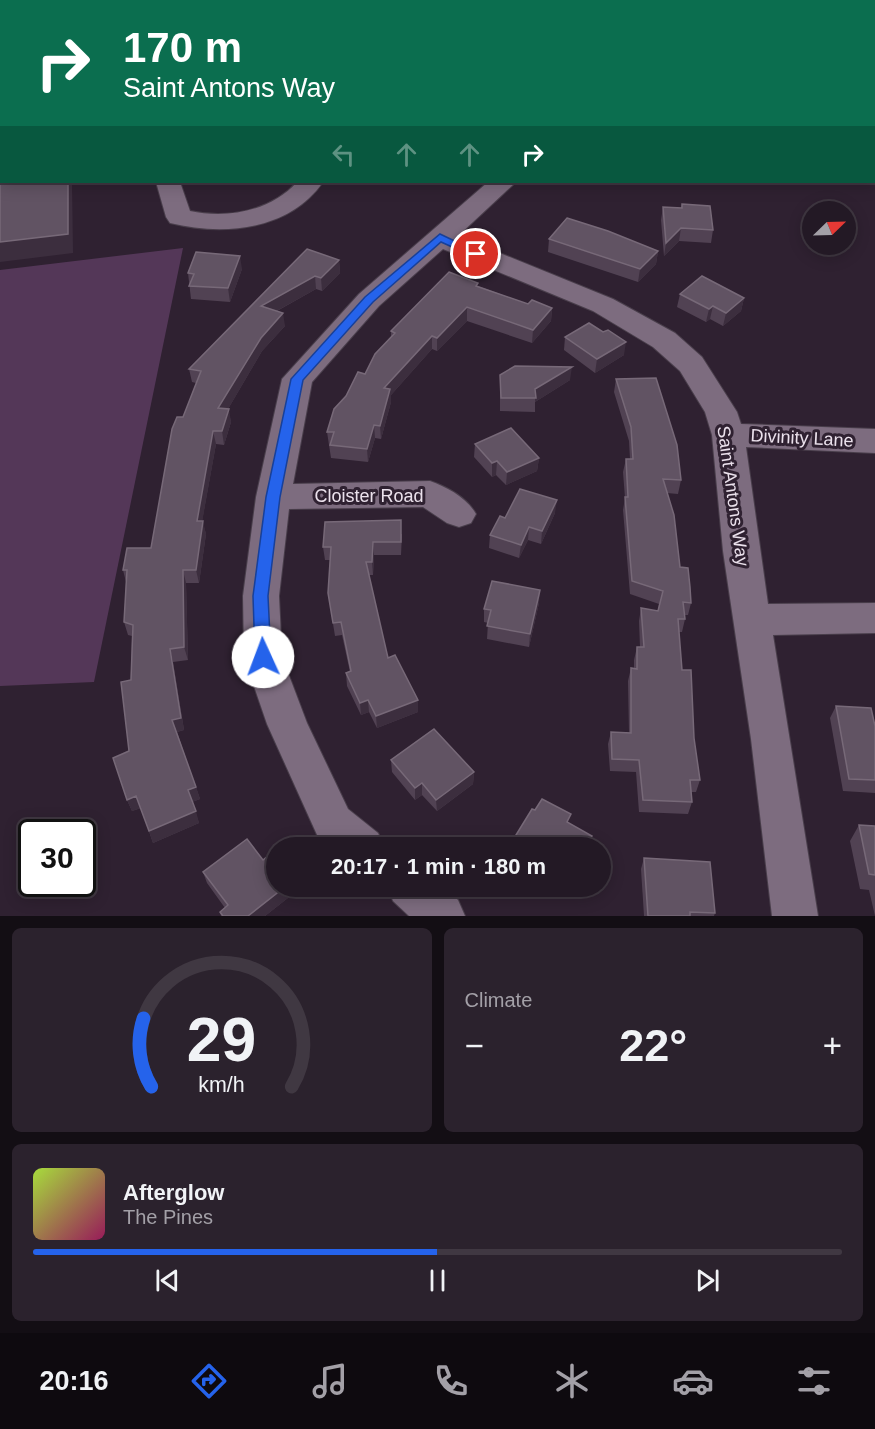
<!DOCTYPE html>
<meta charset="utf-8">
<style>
body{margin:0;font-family:Helvetica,sans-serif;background:#2b222d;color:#f1f3f6;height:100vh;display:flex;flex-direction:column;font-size:22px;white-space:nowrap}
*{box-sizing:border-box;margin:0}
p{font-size:20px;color:#a3a0a7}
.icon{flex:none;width:33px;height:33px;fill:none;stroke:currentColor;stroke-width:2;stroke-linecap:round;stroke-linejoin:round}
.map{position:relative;height:916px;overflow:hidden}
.panel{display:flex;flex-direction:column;gap:12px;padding:12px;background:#130e14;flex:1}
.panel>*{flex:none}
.top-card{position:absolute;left:0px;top:0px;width:876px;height:183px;box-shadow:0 3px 15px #0003,0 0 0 2px #403842;background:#0b6e4f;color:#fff;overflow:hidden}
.needle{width:39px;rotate:67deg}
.tools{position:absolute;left:802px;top:201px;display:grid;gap:12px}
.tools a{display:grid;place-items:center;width:54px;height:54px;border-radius:50%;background:#231925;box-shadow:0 3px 15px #0003,0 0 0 2px #403842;font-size:30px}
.speed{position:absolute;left:18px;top:819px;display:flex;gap:12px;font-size:30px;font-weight:700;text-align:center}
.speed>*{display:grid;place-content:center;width:78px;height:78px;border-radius:50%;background:#231925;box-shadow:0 3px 15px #0003,0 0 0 2px #403842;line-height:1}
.speed .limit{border:3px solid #111;border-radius:9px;background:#fff;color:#111}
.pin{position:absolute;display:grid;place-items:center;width:51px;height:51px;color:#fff;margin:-26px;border:3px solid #fff;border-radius:50%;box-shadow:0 2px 6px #0007}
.me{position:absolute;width:66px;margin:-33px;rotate:358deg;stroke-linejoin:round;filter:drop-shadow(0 0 4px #0008)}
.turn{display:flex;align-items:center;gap:21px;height:126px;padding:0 24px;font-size:27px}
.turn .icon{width:78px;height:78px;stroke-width:2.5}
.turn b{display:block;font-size:42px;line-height:51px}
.lanes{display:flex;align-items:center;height:57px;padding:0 24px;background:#0003;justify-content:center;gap:30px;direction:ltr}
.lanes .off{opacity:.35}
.big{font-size:45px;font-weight:700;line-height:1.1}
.panel .card{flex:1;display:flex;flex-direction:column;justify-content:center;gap:9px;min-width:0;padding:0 21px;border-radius:9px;background:#2b222d}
.panel .dial{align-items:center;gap:0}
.dial svg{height:156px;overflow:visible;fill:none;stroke:#403842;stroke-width:7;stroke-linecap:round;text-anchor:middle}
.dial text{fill:#f1f3f6;stroke:none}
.song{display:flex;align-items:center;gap:18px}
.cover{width:72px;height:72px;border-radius:9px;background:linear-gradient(135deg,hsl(80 70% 55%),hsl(330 70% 35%))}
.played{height:6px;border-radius:3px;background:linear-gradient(90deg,#2563eb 50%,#403842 50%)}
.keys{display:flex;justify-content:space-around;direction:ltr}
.heat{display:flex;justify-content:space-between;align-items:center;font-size:33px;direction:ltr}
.panel .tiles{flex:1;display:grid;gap:12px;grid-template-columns:1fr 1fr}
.card:last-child{grid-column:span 2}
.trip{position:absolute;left:266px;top:837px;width:345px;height:60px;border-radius:30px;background:#231925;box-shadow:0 3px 15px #0003,0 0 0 2px #403842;font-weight:700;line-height:60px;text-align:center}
.menu{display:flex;height:96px;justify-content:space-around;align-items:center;background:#0e0a0f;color:#a3a0a7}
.menu .icon{width:42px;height:42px}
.menu .selected{color:#2563eb}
.menu b{font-size:27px;color:#f1f3f6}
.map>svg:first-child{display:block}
.green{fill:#543758}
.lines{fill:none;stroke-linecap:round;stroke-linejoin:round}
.minor-casing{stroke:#493e4b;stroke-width:2}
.minor{fill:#7d6c7f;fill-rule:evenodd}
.wall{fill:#514253}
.shaded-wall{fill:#3c2e3e}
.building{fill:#615363;stroke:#776978;stroke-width:1.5}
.route{fill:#2563eb;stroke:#184099;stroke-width:1.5}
.labels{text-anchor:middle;stroke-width:6;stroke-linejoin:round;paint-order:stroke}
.street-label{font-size:18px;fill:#ebe1ec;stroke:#2f2131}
</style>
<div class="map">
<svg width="875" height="916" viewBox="0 0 875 916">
<rect width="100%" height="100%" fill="#2f2131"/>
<!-- green -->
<polygon class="green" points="183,248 94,682 0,686 0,270"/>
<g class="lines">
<!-- minor casing -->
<g class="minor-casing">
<g id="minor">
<polygon points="0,0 10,0 11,2 2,2 0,10"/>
<polygon points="20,0 54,0 19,2"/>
<rect x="138" y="0" width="20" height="2"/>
<polygon points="277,0 297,0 298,2 277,2"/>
<polygon points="512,0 532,0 533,2 512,2"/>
<polygon points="794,0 814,0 815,2 794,2"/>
<rect x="0" y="31" width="2" height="12"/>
<rect x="874" y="60" width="1" height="14"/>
<path d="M156,182H180L190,211C228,219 271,211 297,182H323C289,231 223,236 170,223L166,217Z"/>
<path d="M488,182H516L458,236L613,299L675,333L702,357L737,412L741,424L875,429V453L746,447L768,604L875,603V633L773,635L818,916H772L751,739L723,551L712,435L705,412L680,371L653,347L593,311L443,249L379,306L312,382L293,484L430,481C447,487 467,498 476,514L471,523L459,527L447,523L423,507L289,509L279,596L282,657L307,723L348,809L378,833L385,848H330L318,837L267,724L244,657L243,596L256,497L282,379L359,294Z"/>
<polygon points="387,886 443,886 458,900 465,916 409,916 393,901"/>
</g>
</g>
<!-- minor -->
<use href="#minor" class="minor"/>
</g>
<!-- wall -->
<g class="wall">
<polygon points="848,0 875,0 875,42 874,2 849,2"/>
<polygon points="593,182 605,182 603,184"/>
<polygon points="682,204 713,230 711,243 679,241 664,256 661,220 663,207 681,208"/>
<polygon points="549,239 658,251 656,264 638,282 548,252"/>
<polygon points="307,249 339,260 340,273 322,291 316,289 277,311 285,326 262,351 228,409 231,422 224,445 216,444 202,521 206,534 199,583 186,583 188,660 173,662 184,730 177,732 200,799 192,802 199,823 153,843 141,808 132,811 127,800 132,636 128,635 124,622 126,582 123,570 151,548 183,417 196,383 192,382 189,369"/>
<polygon points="242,269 230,302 191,299 188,273"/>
<polygon points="478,286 528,304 552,308 551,321 532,343 467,321 437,351 432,349 391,395 391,402 381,439 375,438 368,462 331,458 327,432 391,337 391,331"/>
<polygon points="680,294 744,298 741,311 723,326 710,319 706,322 677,307"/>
<polygon points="565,337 624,355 595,373 564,350"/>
<polygon points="500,375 570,380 535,402 535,412 500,411"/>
<polygon points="616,379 681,480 678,494 667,493 680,567 691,603 688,615 685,615 685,619 682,632 679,632 682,670 694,738 700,780 696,792 691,792 692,802 688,814 639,812 636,772 610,771 608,744 611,732 629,733 628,681 631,668 634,669 634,660 637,647 640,647 639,621 641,608 658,611 659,604 630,594 623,510 625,498 623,472 626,459 630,459 629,441 614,392"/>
<polygon points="475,444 539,458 537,471 506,485 496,475 492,477 474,457"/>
<polygon points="555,513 541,544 528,540 519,558 489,548 490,535 505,518"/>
<polygon points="402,534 401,555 374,555 373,575 369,575 388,658 418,712 377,728 369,712 361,715 347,686 346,673 350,672 342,635 335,636 328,593 330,560 325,560 323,547"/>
<polygon points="539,603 529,647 487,639 488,623 484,622 484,609"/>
<polygon points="836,706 875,726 875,793 843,791 830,718"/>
<polygon points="391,760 474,772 473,784 437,811 422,795 415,800 392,772"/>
<polygon points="859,825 875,826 875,916 869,890 860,889 850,841"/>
<polygon points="644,858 715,913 714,916 644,916 641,869"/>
<polygon points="203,872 276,886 291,886 293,894 265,916 221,916 220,912 225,908 207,883"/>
<polygon points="547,886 568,886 563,896"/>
</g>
<!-- shaded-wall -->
<g class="shaded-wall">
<polygon points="68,182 72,182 73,253 0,262 0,242"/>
<polygon points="681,228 679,241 664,256 666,243"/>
<polygon points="658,251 656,264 638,282 640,269"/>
<polygon points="240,256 242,269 230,302 228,288"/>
<polygon points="339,260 340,273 322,291 321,278"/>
<polygon points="315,276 316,289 262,319 261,306"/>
<polygon points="744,298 741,311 723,326 726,313"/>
<polygon points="713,306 710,319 706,322 709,309"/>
<polygon points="467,307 467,321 437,351 437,338"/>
<polygon points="552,308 551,321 532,343 533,330"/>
<polygon points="283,313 285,326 262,351 221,421 218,408 261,338"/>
<polygon points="432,336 432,349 391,395 391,402 381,439 380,426 384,388"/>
<polygon points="626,342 624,355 595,373 597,359"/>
<polygon points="572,367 570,380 535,402 535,389"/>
<polygon points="229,409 231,422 224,445 222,431"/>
<polygon points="374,425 375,438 368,462 367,449"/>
<polygon points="213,431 216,444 200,534 197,521"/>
<polygon points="539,458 537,471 506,485 507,472"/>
<polygon points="497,461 496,475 492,477 492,463"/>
<polygon points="557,500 555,513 541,544 542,531"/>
<polygon points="203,521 206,534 199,583 196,570"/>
<polygon points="529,527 528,540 519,558 521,545"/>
<polygon points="373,542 374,555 373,575 372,562"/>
<polygon points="183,570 186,583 188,660 184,647"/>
<polygon points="540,590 539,603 529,647 530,634"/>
<polygon points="170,649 173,662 184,730 176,732 172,720"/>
<polygon points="368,700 369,712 361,715 360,703"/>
<polygon points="418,700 418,712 377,728 376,716"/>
<polygon points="474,772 473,784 437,811 436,800"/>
<polygon points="422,783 422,795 415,800 415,788"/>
<polygon points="196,787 200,799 192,802 188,790"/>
<polygon points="136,796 141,808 132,811 127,800"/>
<polygon points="196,811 199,823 153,843 149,831"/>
<polygon points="592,836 590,847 585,848"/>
<polygon points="286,886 291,886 293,894 265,916 248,916"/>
<polygon points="564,886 568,886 563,896"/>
</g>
<!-- building -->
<g class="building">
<polygon points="574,0 602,0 603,2 575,2"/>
<polygon points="734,0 761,0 762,2 735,2"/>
<polygon points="858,0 875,0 875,25 874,2 859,2"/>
<polygon points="0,101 2,101 2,182 68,182 68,234 0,242"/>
<polygon points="682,204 710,206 713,230 681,228 666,243 663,207 682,208"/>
<polygon points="567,218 608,231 658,251 640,269 549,239"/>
<polygon points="307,249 339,260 321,278 315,276 261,306 283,313 261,338 218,408 229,409 222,431 213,431 197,521 203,521 196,570 183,570 184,647 170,649 181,718 172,720 196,787 188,790 196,811 149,831 136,796 127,800 113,758 129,751 121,682 131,680 133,625 124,622 127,570 123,570 127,548 151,548 172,429 177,417 183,417 201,371 189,369"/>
<polygon points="196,252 240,256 228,288 189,286 194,274 188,273"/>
<polygon points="449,272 478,283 476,286 528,304 532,300 552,308 533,330 467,307 437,338 432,336 384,388 390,389 380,426 374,425 367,449 330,445 334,432 327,432 334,409 346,396 358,372 365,374 375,354 395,333 391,331"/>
<polygon points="702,276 744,298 726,313 713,306 709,309 680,294"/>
<polygon points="589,323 603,332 608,330 626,342 597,359 565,337"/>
<polygon points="515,366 572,367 535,389 536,398 501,398 500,375"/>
<polygon points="656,378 677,445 681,480 663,479 674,515 680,567 688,568 690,587 691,603 683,602 685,619 678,619 682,670 691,670 694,738 700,780 690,780 692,802 643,800 639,760 612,759 611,732 631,733 631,668 637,669 637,647 644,647 641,608 658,611 663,591 632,581 625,497 628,497 626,459 633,459 631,427 616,379"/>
<polygon points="511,428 539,458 507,472 497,461 492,463 475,444"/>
<polygon points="520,489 557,500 542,531 529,527 521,545 490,535 500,516 505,518"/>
<polygon points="401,520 401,542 373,542 372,562 366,562 388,658 395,655 418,700 376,716 368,700 360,703 346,673 351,671 341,622 333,623 328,593 331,547 323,547 325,522"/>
<polygon points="492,581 540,590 530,634 487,626 491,610 484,609"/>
<polygon points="836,706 871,708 875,726 875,780 849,779"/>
<polygon points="434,729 474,772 436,800 422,783 415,788 391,760"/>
<polygon points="542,799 571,814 567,822 592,836 585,848 508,848 532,809 535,810"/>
<polygon points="859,825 875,826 875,875 869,874"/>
<polygon points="247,839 263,860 269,855 276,864 276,886 286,886 248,916 223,916 220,912 228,905 203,872"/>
<polygon points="644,858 710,862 715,913 690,912 690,916 648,916"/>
</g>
<!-- route -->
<polygon class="route" points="440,234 482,254 480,256 472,256 441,242 373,302 303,380 280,497 268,596 271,657 269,662 263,664 258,662 255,657 253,596 266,497 291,379 365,297"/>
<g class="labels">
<!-- street labels -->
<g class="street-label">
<text transform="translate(802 438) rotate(3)" y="6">Divinity Lane</text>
<text x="369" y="502">Cloister Road</text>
<text transform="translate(733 496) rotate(82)" y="6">Saint Antons Way</text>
</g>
</g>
</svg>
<div class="tools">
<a><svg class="needle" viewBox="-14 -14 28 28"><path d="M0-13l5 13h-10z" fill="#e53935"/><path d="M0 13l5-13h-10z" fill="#a3a0a7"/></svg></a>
</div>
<div class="speed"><div class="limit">30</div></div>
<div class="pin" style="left:476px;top:254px;background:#d93025"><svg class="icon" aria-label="arrive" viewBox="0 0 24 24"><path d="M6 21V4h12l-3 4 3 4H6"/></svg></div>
<svg class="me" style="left:263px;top:657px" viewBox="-20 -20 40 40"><circle r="19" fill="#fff"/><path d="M0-13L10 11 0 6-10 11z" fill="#2563eb"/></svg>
<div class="trip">20:17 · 1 min · 180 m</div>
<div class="top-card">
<div class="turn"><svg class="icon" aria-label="right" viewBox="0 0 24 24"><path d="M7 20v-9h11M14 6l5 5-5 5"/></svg><div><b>170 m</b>Saint Antons Way</div></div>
<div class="lanes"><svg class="icon off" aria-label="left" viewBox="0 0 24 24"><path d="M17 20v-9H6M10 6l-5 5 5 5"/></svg><svg class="icon off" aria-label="ahead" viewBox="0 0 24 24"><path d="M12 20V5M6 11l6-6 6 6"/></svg><svg class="icon off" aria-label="ahead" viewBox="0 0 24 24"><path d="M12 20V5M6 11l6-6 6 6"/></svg><svg class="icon" aria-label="right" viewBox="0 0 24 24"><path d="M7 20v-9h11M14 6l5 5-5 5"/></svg></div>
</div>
</div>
<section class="panel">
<div class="tiles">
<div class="card dial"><svg viewBox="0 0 100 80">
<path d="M14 69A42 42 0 1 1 86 69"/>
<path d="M14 69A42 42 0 0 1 10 34" stroke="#2563eb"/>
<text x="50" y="56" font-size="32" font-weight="700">29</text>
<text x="50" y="72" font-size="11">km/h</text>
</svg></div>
<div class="card"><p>Climate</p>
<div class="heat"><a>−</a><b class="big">22°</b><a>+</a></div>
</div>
<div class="card">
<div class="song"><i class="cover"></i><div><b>Afterglow</b><p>The Pines</p></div></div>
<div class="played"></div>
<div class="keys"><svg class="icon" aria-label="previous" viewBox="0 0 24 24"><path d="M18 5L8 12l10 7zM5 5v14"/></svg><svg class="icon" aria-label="pause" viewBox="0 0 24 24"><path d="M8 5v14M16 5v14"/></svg><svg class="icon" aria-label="next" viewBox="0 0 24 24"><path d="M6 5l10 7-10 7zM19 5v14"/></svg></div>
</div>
</div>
</section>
<nav class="menu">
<b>20:16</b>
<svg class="icon selected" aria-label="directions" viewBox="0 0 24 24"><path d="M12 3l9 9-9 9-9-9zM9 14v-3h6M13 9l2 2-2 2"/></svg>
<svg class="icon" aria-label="music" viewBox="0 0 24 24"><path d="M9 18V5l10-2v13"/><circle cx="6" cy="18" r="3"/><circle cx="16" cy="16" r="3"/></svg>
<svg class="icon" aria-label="phone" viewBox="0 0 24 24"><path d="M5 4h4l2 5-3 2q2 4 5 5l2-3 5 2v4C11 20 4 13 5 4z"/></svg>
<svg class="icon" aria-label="climate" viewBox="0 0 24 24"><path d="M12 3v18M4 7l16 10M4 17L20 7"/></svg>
<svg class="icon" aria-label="car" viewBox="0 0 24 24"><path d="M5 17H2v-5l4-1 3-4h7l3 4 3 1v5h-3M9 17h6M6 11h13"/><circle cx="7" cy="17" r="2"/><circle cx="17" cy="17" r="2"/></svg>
<svg class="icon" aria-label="filters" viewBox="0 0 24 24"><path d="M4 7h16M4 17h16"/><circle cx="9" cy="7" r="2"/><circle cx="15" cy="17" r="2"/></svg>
</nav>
